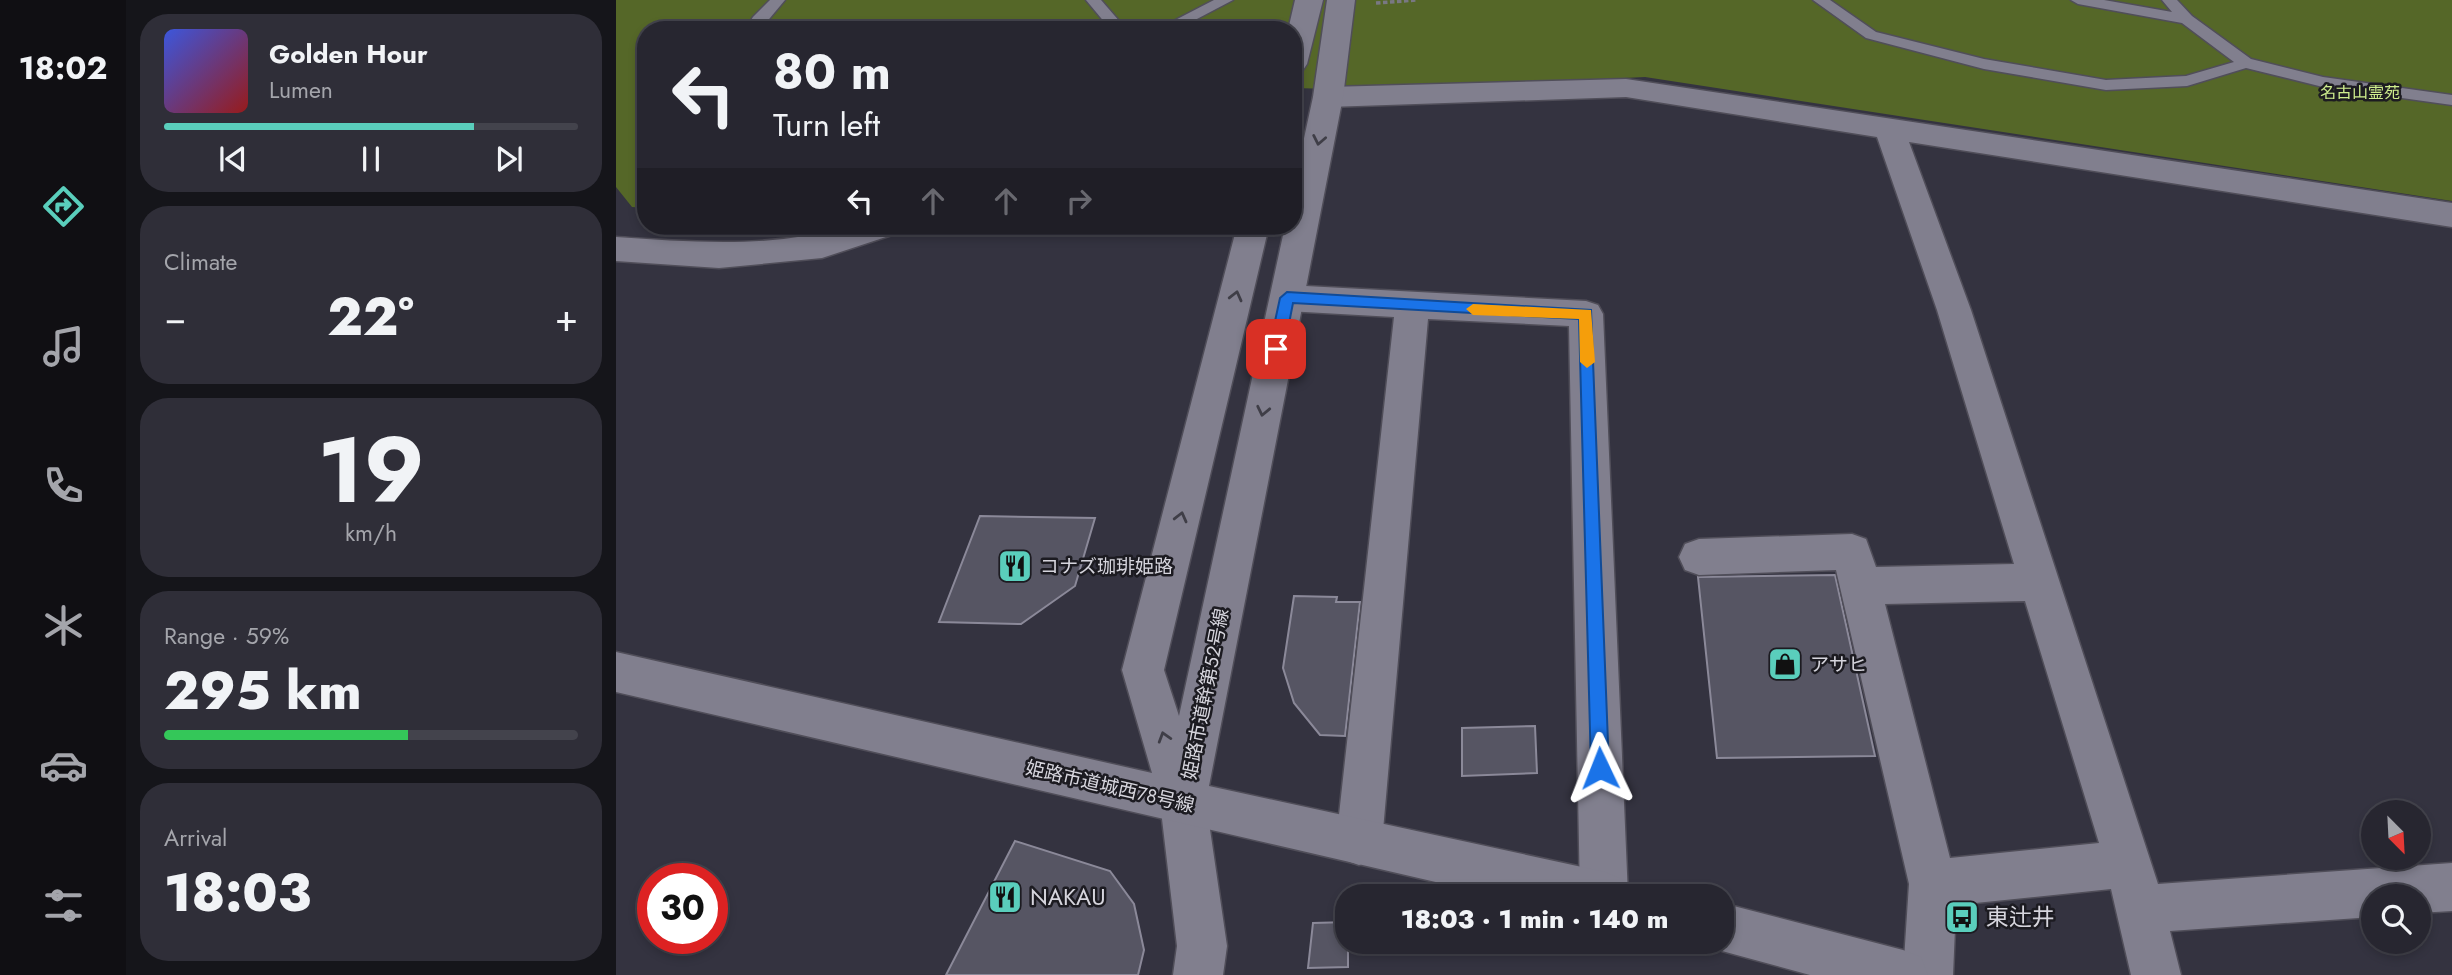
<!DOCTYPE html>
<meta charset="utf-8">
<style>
body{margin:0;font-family:Jost,"Noto Sans JP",sans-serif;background:#2f2e38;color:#f1f3f6;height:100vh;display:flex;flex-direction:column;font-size:26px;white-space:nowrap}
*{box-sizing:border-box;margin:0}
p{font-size:23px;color:#a4a5ab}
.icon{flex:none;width:38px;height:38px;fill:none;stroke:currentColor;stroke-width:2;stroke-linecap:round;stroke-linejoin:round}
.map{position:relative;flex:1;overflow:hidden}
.sheet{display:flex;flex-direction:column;gap:14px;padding:14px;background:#15151a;width:490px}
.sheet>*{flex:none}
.hud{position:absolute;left:21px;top:21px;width:665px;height:214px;border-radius:28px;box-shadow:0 4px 10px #0003,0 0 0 2px #43434c;background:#272630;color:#f1f3f6;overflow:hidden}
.needle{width:46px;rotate:156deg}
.fabs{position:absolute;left:1745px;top:800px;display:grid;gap:14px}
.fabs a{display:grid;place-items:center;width:70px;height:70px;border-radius:50%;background:#272630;box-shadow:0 4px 10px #0003,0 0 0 2px #43434c;font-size:35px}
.speed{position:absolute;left:21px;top:863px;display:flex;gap:14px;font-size:35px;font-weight:700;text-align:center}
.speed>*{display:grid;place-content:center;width:91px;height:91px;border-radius:50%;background:#272630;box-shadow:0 4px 10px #0003,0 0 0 2px #43434c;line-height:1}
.speed .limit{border:10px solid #d22;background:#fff;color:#111}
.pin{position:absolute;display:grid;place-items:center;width:60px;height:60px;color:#fff;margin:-30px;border-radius:14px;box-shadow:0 4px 10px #0006}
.me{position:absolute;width:77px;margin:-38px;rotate:358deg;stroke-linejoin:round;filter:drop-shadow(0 0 5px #0008)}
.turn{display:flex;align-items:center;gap:24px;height:147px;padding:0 21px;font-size:32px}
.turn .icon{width:91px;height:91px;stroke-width:2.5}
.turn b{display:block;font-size:49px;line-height:60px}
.lanes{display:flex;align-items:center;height:66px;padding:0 21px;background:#0003;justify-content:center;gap:35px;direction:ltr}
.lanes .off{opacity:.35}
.big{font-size:52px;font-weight:800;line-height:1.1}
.sheet .tile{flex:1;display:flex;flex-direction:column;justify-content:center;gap:10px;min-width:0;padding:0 24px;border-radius:28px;background:#2f2e38}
.sheet .dial{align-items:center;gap:0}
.dial b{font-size:91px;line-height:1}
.song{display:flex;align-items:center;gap:21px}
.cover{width:84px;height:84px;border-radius:10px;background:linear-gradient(135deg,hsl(230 70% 55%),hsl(0 70% 35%))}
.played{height:7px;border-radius:4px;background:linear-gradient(90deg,#5acebc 75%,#43434c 75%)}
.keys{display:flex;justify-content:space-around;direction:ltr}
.heat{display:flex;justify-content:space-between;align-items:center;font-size:38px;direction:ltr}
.charge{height:10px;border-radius:5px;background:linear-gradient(90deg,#34c759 59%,#43434c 0)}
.trip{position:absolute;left:719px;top:884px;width:399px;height:70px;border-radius:28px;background:#272630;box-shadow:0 4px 10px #0003,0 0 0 2px #43434c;font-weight:800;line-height:70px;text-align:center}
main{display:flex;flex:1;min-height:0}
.menu{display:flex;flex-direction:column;width:126px;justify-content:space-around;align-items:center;background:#100f13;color:#a4a5ab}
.menu .icon{width:49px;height:49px}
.menu .current{color:#5acebc}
.menu b{font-size:32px;color:#f1f3f6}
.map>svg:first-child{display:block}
.green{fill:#556728}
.building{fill:#565563;stroke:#8b8999;stroke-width:2}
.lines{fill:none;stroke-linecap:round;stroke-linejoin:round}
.lane-casing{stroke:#504e59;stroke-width:3}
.street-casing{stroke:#504e59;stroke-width:3}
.secondary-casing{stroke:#504e59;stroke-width:3}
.path{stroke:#797883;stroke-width:3.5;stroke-dasharray:4.5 2.5;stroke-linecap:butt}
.lane{fill:#817f8e;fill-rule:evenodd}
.street{fill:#817f8e;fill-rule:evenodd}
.secondary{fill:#817f8e;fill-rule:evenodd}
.oneway{stroke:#3f3e47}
.route{fill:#1a73e8;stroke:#114b97;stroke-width:2}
.slow{fill:#f59e0b}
.labels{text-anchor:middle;stroke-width:5;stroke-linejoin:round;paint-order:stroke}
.far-park-label{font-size:16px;fill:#ceed8d;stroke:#1c1b21}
.poi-label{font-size:19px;fill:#d6d5dd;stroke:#1c1b21;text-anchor:start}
.street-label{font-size:19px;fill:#d6d5dd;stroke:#1c1b21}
.near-poi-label{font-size:23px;fill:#d6d5dd;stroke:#1c1b21;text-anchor:start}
</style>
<main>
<nav class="menu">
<b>18:02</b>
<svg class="icon current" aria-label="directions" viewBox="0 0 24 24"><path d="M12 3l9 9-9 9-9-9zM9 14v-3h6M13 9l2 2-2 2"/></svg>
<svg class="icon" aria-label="music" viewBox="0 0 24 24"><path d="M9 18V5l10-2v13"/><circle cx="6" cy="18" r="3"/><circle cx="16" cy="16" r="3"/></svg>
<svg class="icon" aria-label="phone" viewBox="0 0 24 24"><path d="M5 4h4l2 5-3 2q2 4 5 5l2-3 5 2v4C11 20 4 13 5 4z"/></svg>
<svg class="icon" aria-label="climate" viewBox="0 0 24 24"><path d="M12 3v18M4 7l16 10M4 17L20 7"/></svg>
<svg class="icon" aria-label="car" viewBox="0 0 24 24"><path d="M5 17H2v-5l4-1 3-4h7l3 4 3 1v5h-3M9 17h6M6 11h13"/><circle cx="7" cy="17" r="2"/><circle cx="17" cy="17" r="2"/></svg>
<svg class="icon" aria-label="filters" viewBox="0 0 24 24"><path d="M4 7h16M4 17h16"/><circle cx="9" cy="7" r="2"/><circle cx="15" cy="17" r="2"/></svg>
</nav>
<section class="sheet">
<div class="tile">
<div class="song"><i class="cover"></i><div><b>Golden Hour</b><p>Lumen</p></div></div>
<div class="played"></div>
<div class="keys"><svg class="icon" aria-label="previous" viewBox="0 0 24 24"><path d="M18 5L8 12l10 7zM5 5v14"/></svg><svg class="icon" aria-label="pause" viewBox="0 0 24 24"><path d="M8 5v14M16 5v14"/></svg><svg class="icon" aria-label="next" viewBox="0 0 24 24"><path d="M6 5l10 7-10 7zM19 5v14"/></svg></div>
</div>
<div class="tile"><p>Climate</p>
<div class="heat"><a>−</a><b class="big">22°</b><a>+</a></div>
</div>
<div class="tile dial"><b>19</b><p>km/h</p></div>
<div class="tile"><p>Range · 59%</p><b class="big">295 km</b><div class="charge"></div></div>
<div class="tile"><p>Arrival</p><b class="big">18:03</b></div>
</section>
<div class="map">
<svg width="1836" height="975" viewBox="0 0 1836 975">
<rect width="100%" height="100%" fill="#343340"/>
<!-- green -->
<polygon class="green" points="0,0 1836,0 1836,201 1029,77 757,90 677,88 677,30 30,30 30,208 16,207 0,187"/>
<!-- building -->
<g class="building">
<polygon points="364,516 479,518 459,586 405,624 323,622"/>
<polygon points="1219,575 1259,756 1101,758 1082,577"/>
<polygon points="678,596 721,597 720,602 744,602 729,736 704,735 678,703 667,668"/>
<polygon points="919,726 921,773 846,776 846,728"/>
<polygon points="399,841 494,871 518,904 528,950 522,975 330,975"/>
<polygon points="732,922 732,967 692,968 697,923"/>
</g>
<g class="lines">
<!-- lane casing -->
<g class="lane-casing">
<g id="lane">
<polygon points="154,0 169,0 144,30 129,30 137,17"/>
<polygon points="470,0 485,0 511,30 495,30"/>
<polygon points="598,0 617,0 560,30 540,30"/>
<polygon points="1197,0 1214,0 1260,32 1368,59 1490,80 1570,76 1618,62 1566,23 1462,4 1455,0 1488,0 1556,12 1546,0 1561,0 1576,16 1635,59 1707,77 1836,95 1836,105 1707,87 1630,68 1571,86 1490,90 1368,69 1250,38"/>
</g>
</g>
<!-- street casing -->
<g class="street-casing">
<g id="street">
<path d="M1010,79L1836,203V227L1293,142L1355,310L1542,884L1836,863V911L1802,913V896H1757V917L1554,931L1565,975H1515L1495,889L1340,905L1337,975H1287L1293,884L1220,570L1083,575L1069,570L1063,557L1069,544L1083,539L1236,534L1250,539L1260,567L1398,564L1321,310L1261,137L1010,97L712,107L702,104L697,97L702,90L712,87ZM1409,601L1483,843L1334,858L1269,604Z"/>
<path d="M231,226H284L279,234L206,258L103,268L0,261V237C77,242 157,249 231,226Z"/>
<polygon points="671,285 970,301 982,305 987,314 1012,896 964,896 953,326 812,319 766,842 760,859 743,865 726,859 720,842 778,317 671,311 659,307 654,298 659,289"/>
<polygon points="567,779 583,786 590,802 611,946 607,975 557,975 561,946 544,802 551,786"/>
</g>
</g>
<!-- secondary casing -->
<g class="secondary-casing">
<g id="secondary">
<polygon points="679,0 707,0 691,64 687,70 677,73 677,30 672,30"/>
<polygon points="711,0 739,0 727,97 593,786 989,872 1006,879 1013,896 880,896 0,692 0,652 536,773 506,670 621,226 653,226 548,670 563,716 669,226 677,226 677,189 697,97"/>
<polygon points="1106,903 1287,950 1305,957 1312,975 1194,975 1106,951 1088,942 1106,942"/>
</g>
</g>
<!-- path -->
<polyline class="path" points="760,3 801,0"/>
<!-- lane -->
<use href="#lane" class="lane"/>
<!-- street -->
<use href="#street" class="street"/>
<!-- secondary -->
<use href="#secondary" class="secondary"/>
</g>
<!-- one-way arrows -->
<defs><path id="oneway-chevron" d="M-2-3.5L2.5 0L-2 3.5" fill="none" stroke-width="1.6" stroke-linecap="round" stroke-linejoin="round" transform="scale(1.75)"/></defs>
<g class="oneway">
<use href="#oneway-chevron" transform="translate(703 140) rotate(101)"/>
<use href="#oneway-chevron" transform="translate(620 296) rotate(-76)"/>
<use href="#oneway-chevron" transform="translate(647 411) rotate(102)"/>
<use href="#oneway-chevron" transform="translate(565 517) rotate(-76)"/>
<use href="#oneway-chevron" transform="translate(548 737) rotate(-107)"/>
</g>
<!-- route -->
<polygon class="route" points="671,292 975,310 993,768 990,774 984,777 977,774 975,768 963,319 677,303 668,349 660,355 653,349 664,298"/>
<!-- slow -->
<polygon class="slow" points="857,304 975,310 979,362 971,368 964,362 963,319 857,315 850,309"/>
<!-- icons -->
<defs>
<g id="restaurant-square" transform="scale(1.75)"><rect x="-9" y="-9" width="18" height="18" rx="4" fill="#5acebc" stroke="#1c1b21"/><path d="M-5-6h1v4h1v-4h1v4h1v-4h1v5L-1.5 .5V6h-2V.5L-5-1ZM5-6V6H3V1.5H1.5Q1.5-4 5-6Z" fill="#111"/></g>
<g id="shop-square" transform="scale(1.75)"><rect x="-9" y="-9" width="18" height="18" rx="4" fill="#5acebc" stroke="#1c1b21"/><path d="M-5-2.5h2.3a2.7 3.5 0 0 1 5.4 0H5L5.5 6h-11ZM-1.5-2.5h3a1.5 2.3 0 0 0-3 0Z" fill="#111"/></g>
<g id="bus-square" transform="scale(1.75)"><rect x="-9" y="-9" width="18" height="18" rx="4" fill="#5acebc" stroke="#1c1b21"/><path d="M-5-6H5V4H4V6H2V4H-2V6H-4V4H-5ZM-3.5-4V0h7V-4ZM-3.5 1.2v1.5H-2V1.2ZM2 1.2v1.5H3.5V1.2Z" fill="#111"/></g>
</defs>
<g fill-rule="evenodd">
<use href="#restaurant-square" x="399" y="566"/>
<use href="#shop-square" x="1169" y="664"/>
<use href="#restaurant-square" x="389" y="897"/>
<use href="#bus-square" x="1346" y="917"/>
</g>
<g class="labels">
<!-- far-park labels -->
<g class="far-park-label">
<text x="1744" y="98">名古山霊苑</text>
</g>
<!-- poi labels -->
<g class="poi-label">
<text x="424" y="573">コナズ珈琲姫路</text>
<text x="1194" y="671">アサヒ</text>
</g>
<!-- street labels -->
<g class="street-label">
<text transform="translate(589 694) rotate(-79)" y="7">姫路市道幹第５２号線</text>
<text transform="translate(494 786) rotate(13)" y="7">姫路市道城西78号線</text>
</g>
<!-- near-poi labels -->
<g class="near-poi-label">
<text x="414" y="905">NAKAU</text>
<text x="1370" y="925">東辻井</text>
</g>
</g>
</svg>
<div class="fabs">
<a><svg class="needle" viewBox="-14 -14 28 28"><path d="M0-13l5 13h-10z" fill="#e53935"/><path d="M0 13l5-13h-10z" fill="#a4a5ab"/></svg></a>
<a><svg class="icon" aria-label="search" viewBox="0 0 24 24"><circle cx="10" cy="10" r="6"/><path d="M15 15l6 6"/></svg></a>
</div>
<div class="speed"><div class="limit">30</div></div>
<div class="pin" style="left:660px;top:349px;background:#d93025"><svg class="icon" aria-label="arrive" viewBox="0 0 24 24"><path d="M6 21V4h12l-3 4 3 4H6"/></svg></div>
<svg class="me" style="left:984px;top:768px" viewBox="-20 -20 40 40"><path d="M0-17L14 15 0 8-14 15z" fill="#1a73e8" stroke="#fff" stroke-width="4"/></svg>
<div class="trip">18:03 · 1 min · 140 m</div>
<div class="hud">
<div class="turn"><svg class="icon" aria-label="left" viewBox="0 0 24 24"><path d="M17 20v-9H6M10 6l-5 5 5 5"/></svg><div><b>80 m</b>Turn left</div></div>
<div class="lanes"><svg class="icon" aria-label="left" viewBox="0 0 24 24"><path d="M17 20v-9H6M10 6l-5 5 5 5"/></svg><svg class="icon off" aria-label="ahead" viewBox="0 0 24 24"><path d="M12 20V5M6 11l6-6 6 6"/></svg><svg class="icon off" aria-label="ahead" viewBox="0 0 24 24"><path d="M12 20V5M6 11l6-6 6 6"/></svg><svg class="icon off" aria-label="right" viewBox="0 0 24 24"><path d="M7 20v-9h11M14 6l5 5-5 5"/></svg></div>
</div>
</div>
</main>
